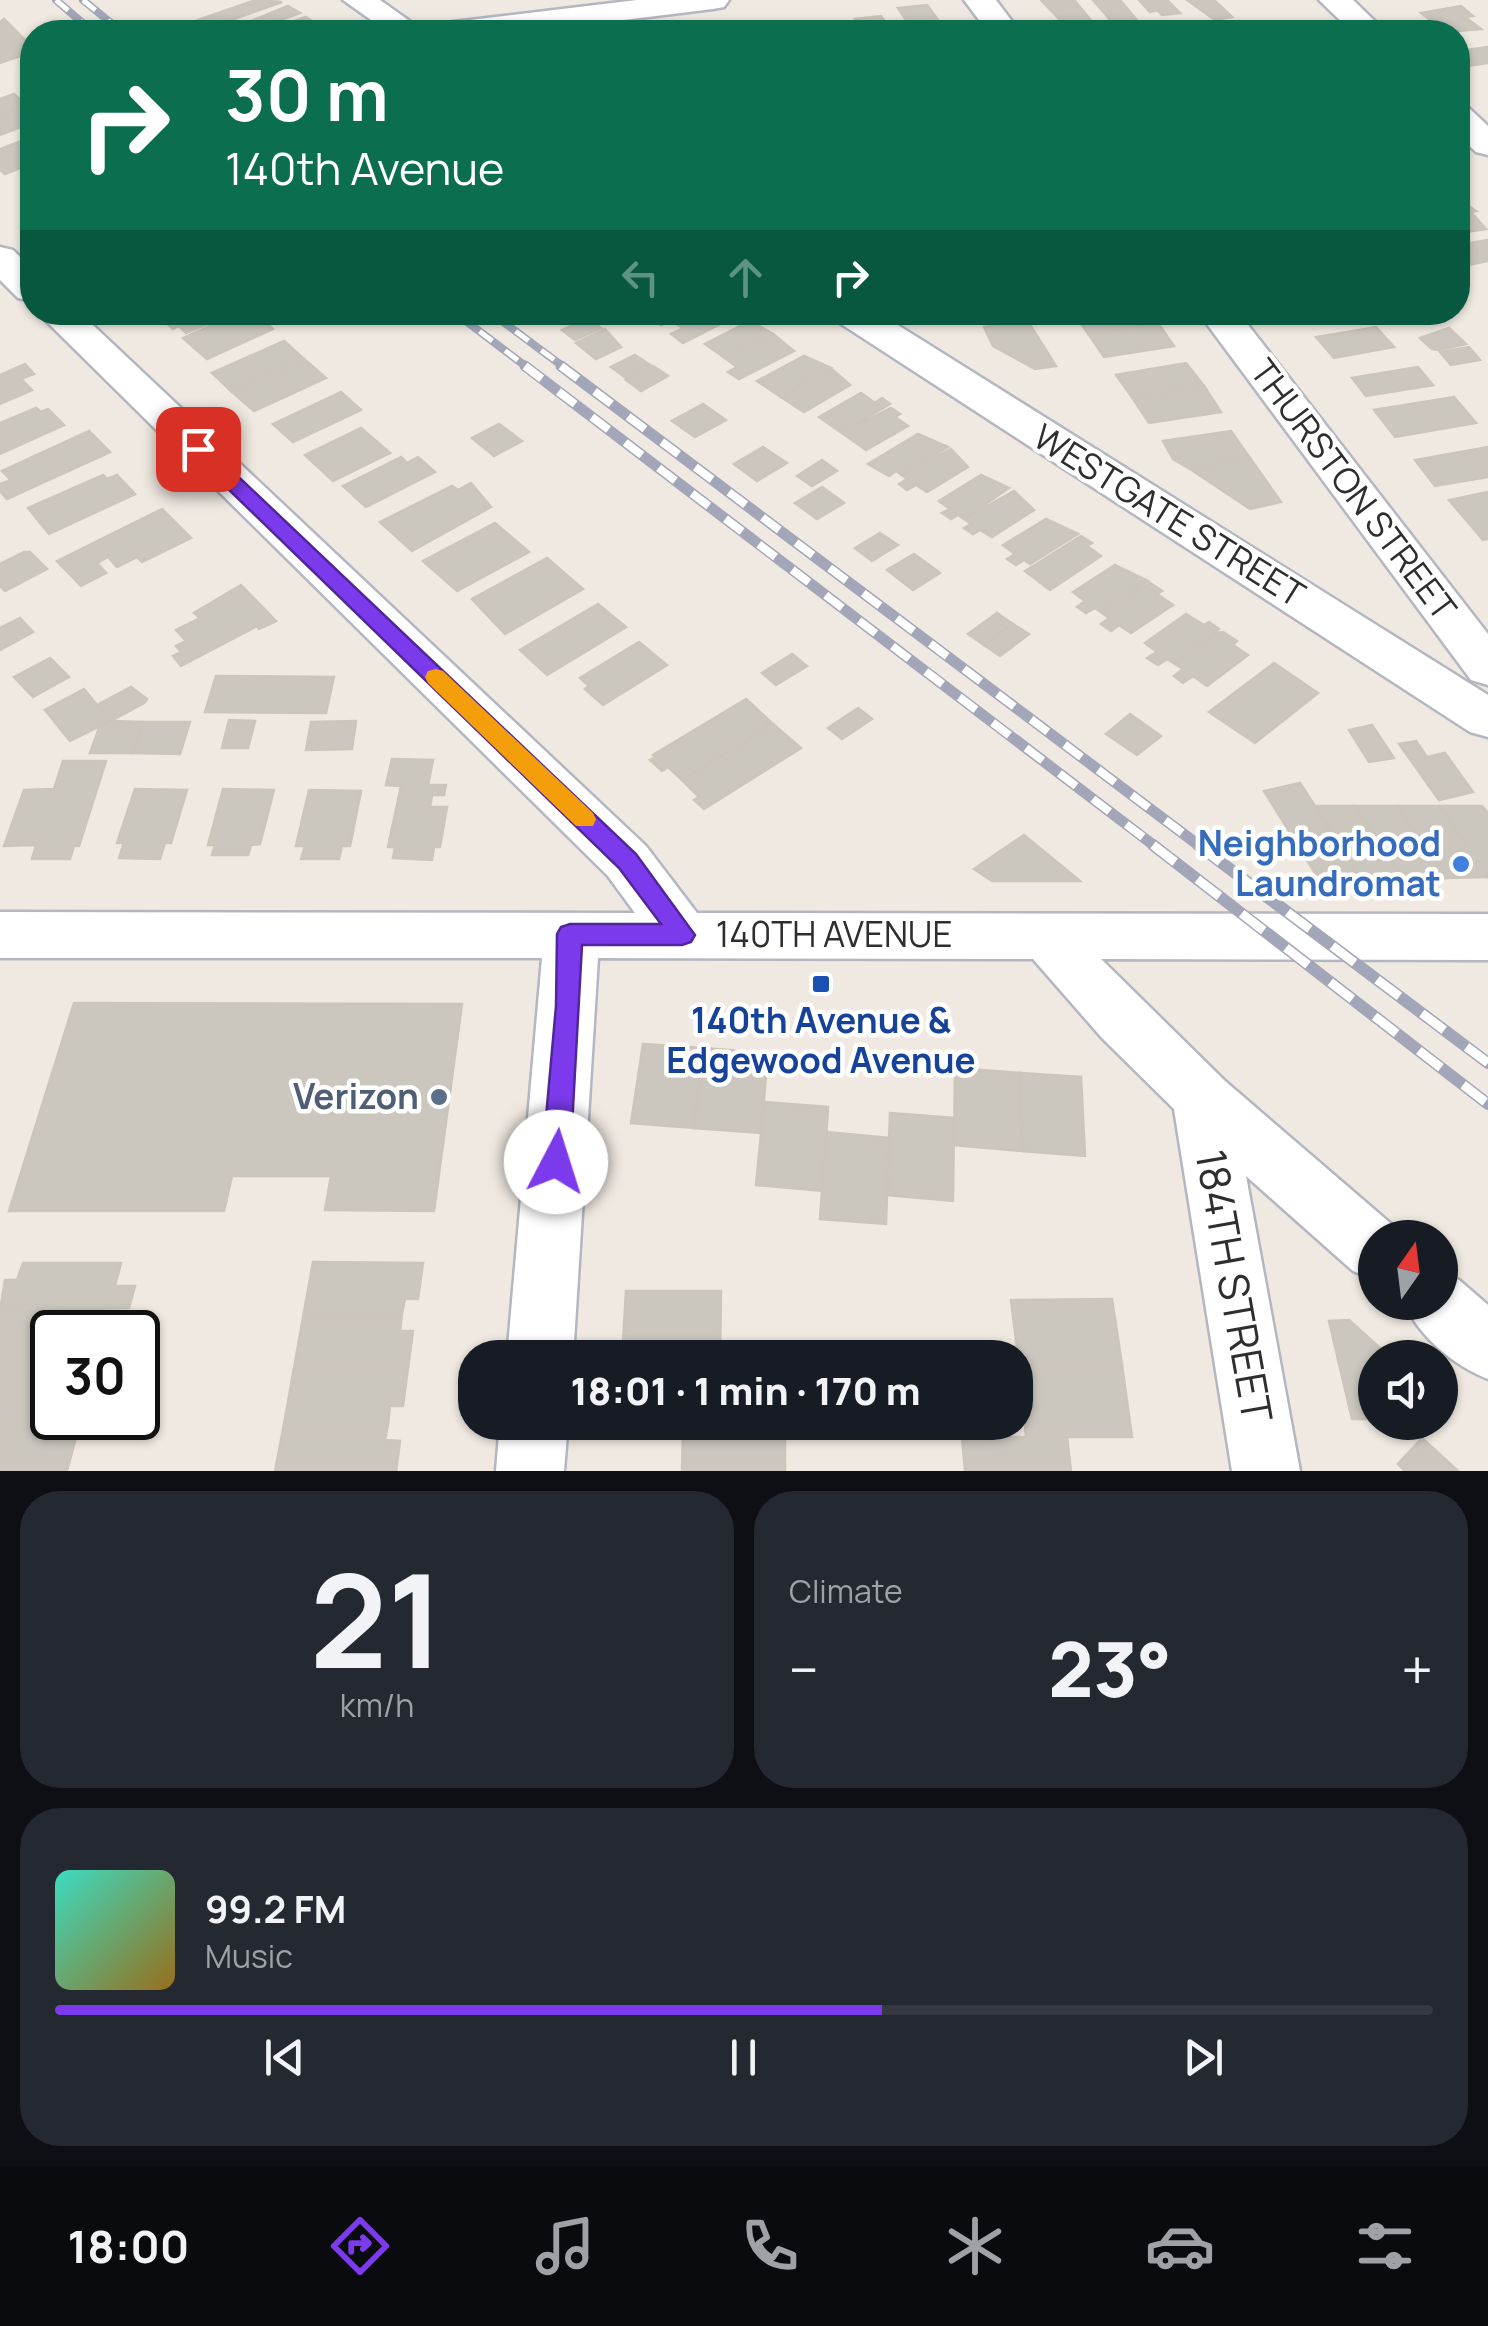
<!DOCTYPE html>
<meta charset="utf-8">
<style>
body{margin:0;font-family:Manrope,sans-serif;background:#242831;color:#f1f3f6;height:100vh;display:flex;flex-direction:column;font-size:38px;white-space:nowrap}
*{box-sizing:border-box;margin:0}
p{font-size:32px;color:#9ea1a6}
.icon{flex:none;width:55px;height:55px;fill:none;stroke:currentColor;stroke-width:2;stroke-linecap:round;stroke-linejoin:round}
.map{position:relative;height:1471px;overflow:hidden}
.drawer{display:flex;flex-direction:column;gap:20px;padding:20px;background:#0d0f14;flex:1}
.drawer>*{flex:none}
.top-card{position:absolute;left:20px;top:20px;width:1450px;height:305px;border-radius:40px;box-shadow:0 2px 8px #0004;background:#0b6e4f;color:#fff;overflow:hidden}
.needle{width:65px;rotate:14deg}
.buttons{position:absolute;left:1358px;top:1220px;display:grid;gap:20px}
.buttons a{display:grid;place-items:center;width:100px;height:100px;border-radius:50%;background:#171b24;box-shadow:0 2px 8px #0004;font-size:50px}
.speed{position:absolute;left:30px;top:1310px;display:flex;gap:20px;font-size:50px;font-weight:700;text-align:center}
.speed>*{display:grid;place-content:center;width:130px;height:130px;border-radius:50%;background:#171b24;box-shadow:0 2px 8px #0004;line-height:1}
.speed .limit{border:5px solid #111;border-radius:15px;background:#fff;color:#111}
.pin{position:absolute;display:grid;place-items:center;width:85px;height:85px;color:#fff;margin:-42px;border-radius:20px;box-shadow:0 5px 15px #0006}
.me{position:absolute;width:110px;margin:-55px;rotate:5deg;stroke-linejoin:round;filter:drop-shadow(0 0 8px #0008)}
.turn{display:flex;align-items:center;gap:35px;height:210px;padding:0 40px;font-size:45px}
.turn .icon{width:130px;height:130px;stroke-width:2.5}
.turn b{display:block;font-size:70px;line-height:85px}
.lanes{display:flex;align-items:center;height:95px;padding:0 40px;background:#0003;justify-content:center;gap:50px;direction:ltr}
.lanes .off{opacity:.35}
.big{font-size:75px;font-weight:800;line-height:1.1}
.drawer .widget{flex:1;display:flex;flex-direction:column;justify-content:center;gap:15px;min-width:0;padding:0 35px;border-radius:40px;background:#242831}
.drawer .dial{align-items:center;gap:0}
.dial b{font-size:130px;line-height:1}
.song{display:flex;align-items:center;gap:30px}
.cover{width:120px;height:120px;border-radius:15px;background:linear-gradient(135deg,hsl(170 70% 55%),hsl(40 70% 35%))}
.played{height:10px;border-radius:5px;background:linear-gradient(90deg,#7c3aed 60%,#363941 60%)}
.keys{display:flex;justify-content:space-around;direction:ltr}
.heat{display:flex;justify-content:space-between;align-items:center;font-size:55px;direction:ltr}
.drawer .tiles{flex:1;display:grid;gap:20px;grid-template-columns:1fr 1fr}
.widget:last-child{grid-column:span 2}
.trip{position:absolute;left:458px;top:1340px;width:575px;height:100px;border-radius:40px;background:#171b24;box-shadow:0 2px 8px #0004;font-weight:800;line-height:100px;text-align:center}
.dock{display:flex;height:160px;justify-content:space-around;align-items:center;background:#090b0e;color:#9ea1a6}
.dock .icon{width:70px;height:70px}
.dock .on{color:#7c3aed}
.dock b{font-size:45px;color:#f1f3f6}
.map>svg:first-child{display:block}
.building{fill:#cbc7bf;stroke:#cbc5ba;stroke-width:2.5}
.lines{fill:none;stroke-linecap:round;stroke-linejoin:round}
.minor-casing{stroke:#b4b7c1;stroke-width:5}
.minor{fill:#fff;fill-rule:evenodd}
.rail-far2-casing{stroke:#a3a6b8;stroke-width:8}
.rail-far1-casing{stroke:#a3a6b8;stroke-width:11}
.rail-casing{stroke:#a3a6b8;stroke-width:12}
.rail-far2{stroke:#fff;stroke-width:5;stroke-dasharray:16;stroke-linecap:butt}
.rail-far1{stroke:#fff;stroke-width:8;stroke-dasharray:21;stroke-linecap:butt}
.rail{stroke:#fff;stroke-width:9;stroke-dasharray:28;stroke-linecap:butt}
.route{fill:#7c3aed;stroke:#51269a;stroke-width:2.5}
.slow{fill:#f59e0b}
.shop-dot{fill:#3f7fe0;stroke:#fff;stroke-width:4}
.transit-dot{fill:#1a4fb4;stroke:#fff;stroke-width:4}
.service-dot{fill:#5c6f8a;stroke:#fff;stroke-width:4}
.labels{text-anchor:middle;stroke-width:9;stroke-linejoin:round;paint-order:stroke}
.street-label{font-size:35px;fill:#2e2e2e;stroke:#fff}
.shop-label{font-size:35px;font-weight:bold;fill:#366cbe;stroke:#fff;text-anchor:end}
.transit-label{font-size:35px;font-weight:bold;fill:#164399;stroke:#fff}
.service-label{font-size:35px;font-weight:bold;fill:#4e5e75;stroke:#fff;text-anchor:end}
.near-street-label{font-size:42px;fill:#2e2e2e;stroke:#fff}
</style>
<div class="map">
<svg width="1488" height="1471" viewBox="0 0 1488 1471">
<rect width="100%" height="100%" fill="#efe9e1"/>
<!-- building -->
<g class="building">
<polygon points="256,0 282,2 209,28 198,20"/>
<polygon points="1041,0 1074,0 1094,24 1074,27 1070,22 1063,23"/>
<polygon points="1093,0 1120,0 1136,19 1112,22"/>
<polygon points="1139,0 1167,0 1180,13 1162,15 1157,10 1150,12"/>
<polygon points="1187,0 1214,0 1232,17 1215,20"/>
<polygon points="927,5 947,32 914,32 898,8"/>
<polygon points="288,6 300,13 248,32 239,26"/>
<polygon points="1461,6 1473,16 1465,17 1481,29 1446,32 1421,13"/>
<polygon points="881,16 892,32 864,32 855,19"/>
<polygon points="306,17 318,25 297,32 263,32"/>
<polygon points="4,19 32,47 32,52 0,63 0,22"/>
<polygon points="831,22 837,32 807,32 803,26"/>
<polygon points="1488,47 1488,63 1468,66 1458,56 1458,51"/>
<polygon points="14,94 27,106 0,116 0,99"/>
<polygon points="27,106 32,111 32,123 0,135 0,116"/>
<polygon points="27,139 32,144 32,163 5,174 0,170 0,149"/>
<polygon points="1458,198 1476,211 1471,212 1486,229 1458,233"/>
<polygon points="1488,240 1488,261 1458,267 1458,245"/>
<polygon points="155,312 218,312 223,317 186,333 179,326 173,329"/>
<polygon points="241,312 254,312 273,329 207,359 183,338"/>
<polygon points="695,312 661,325 644,314 646,312"/>
<polygon points="695,312 741,312 742,313 683,343 671,334 683,328 675,323"/>
<polygon points="1073,312 1151,312 1158,323 1089,335"/>
<polygon points="588,318 601,328 575,340 562,330"/>
<polygon points="1027,320 1056,366 1035,369 993,346 984,327"/>
<polygon points="750,321 773,334 725,358 705,344"/>
<polygon points="1158,323 1174,346 1104,357 1089,335"/>
<polygon points="1376,327 1394,347 1334,358 1316,337"/>
<polygon points="1449,328 1466,344 1439,350 1432,349 1420,338"/>
<polygon points="605,329 621,347 596,359 576,343"/>
<polygon points="773,334 794,351 739,379 728,372 737,367 725,358"/>
<polygon points="284,341 304,359 232,392 212,373"/>
<polygon points="1469,347 1480,360 1451,365 1440,352"/>
<polygon points="635,355 650,365 626,378 611,367"/>
<polygon points="804,356 831,368 781,397 757,381"/>
<polygon points="304,359 326,378 254,411 232,392"/>
<polygon points="1186,363 1204,386 1133,399 1116,375"/>
<polygon points="25,364 34,374 21,379 32,390 0,404 0,375"/>
<polygon points="653,366 668,376 641,391 626,380"/>
<polygon points="1418,367 1433,385 1366,396 1352,378"/>
<polygon points="827,370 833,370 850,385 804,412 781,397"/>
<polygon points="1204,386 1221,412 1149,423 1133,399"/>
<polygon points="341,392 361,410 293,442 273,424"/>
<polygon points="861,393 875,403 882,398 890,404 842,433 819,417"/>
<polygon points="1454,397 1476,423 1395,437 1374,410"/>
<polygon points="703,404 726,420 695,437 672,421"/>
<polygon points="36,408 41,412 48,409 64,425 0,454 0,423"/>
<polygon points="891,408 900,414 895,417 908,426 866,450 842,433"/>
<polygon points="499,424 522,441 494,456 472,438"/>
<polygon points="361,428 390,453 333,481 305,455"/>
<polygon points="89,431 110,452 7,499 0,491 0,484 11,480 2,471"/>
<polygon points="1231,431 1250,458 1190,469 1173,459 1163,441"/>
<polygon points="918,434 948,447 902,475 896,471 889,476 868,464"/>
<polygon points="763,447 787,463 757,481 734,464"/>
<polygon points="1488,447 1488,477 1435,486 1415,460"/>
<polygon points="951,449 968,467 927,492 916,485 907,490 899,484 907,479 902,475"/>
<polygon points="401,457 407,463 418,457 435,472 366,507 343,486"/>
<polygon points="1250,458 1281,502 1250,509 1190,469"/>
<polygon points="822,460 837,471 812,486 797,476"/>
<polygon points="103,475 107,479 117,475 135,494 49,534 28,508"/>
<polygon points="981,475 1009,488 964,519 958,515 951,519 942,513 950,509 939,501"/>
<polygon points="471,483 491,507 412,551 380,522 452,486 458,490"/>
<polygon points="822,487 844,503 817,519 795,503"/>
<polygon points="1014,491 1034,510 992,537 980,530 973,534 964,528 971,524 964,519"/>
<polygon points="1488,492 1488,539 1483,540 1449,500"/>
<polygon points="162,509 191,538 142,562 137,557 117,567 108,557 97,563 106,573 81,586 57,561"/>
<polygon points="1046,519 1078,534 1030,564 1024,560 1016,565 1007,559 1015,554 1003,545"/>
<polygon points="495,523 529,552 457,591 423,561"/>
<polygon points="880,533 898,545 872,561 855,548"/>
<polygon points="1081,536 1092,543 1087,546 1101,556 1050,590 1025,571"/>
<polygon points="24,552 30,552 47,569 5,591 0,586 0,564"/>
<polygon points="914,554 940,573 913,590 887,570"/>
<polygon points="547,558 583,589 505,634 472,599"/>
<polygon points="1115,565 1148,581 1101,612 1095,608 1086,613 1077,607 1085,601 1073,592"/>
<polygon points="1150,583 1162,591 1157,594 1173,605 1131,633 1119,625 1111,631 1101,624 1109,618 1101,612"/>
<polygon points="241,585 276,621 259,629 257,626 181,666 173,656 181,652 176,646 186,641 176,630 200,618 194,613"/>
<polygon points="598,604 626,627 547,675 520,650"/>
<polygon points="997,613 1013,624 984,645 968,634"/>
<polygon points="1186,614 1204,625 1209,622 1219,629 1175,664 1167,659 1158,665 1147,658 1157,652 1145,643"/>
<polygon points="20,618 33,632 0,650 0,628"/>
<polygon points="1013,624 1029,634 1000,656 984,645"/>
<polygon points="1223,632 1237,641 1233,645 1248,655 1207,686 1193,676 1183,683 1174,676 1183,669 1175,664 1216,633"/>
<polygon points="639,642 667,665 603,705 585,689 589,686 580,678"/>
<polygon points="792,654 807,666 776,685 762,673"/>
<polygon points="50,658 69,677 33,697 14,677"/>
<polygon points="1274,663 1318,693 1255,743 1209,712"/>
<polygon points="216,676 334,677 326,713 205,712"/>
<polygon points="131,687 147,699 144,703 111,721 97,705"/>
<polygon points="84,689 110,721 70,741 45,710"/>
<polygon points="746,699 773,724 682,780 668,767 662,771 650,760 655,758 653,755"/>
<polygon points="858,708 872,719 842,739 828,728"/>
<polygon points="1130,714 1161,736 1137,755 1106,734"/>
<polygon points="229,720 255,721 248,748 222,748"/>
<polygon points="111,721 143,722 132,753 90,753 99,728"/>
<polygon points="356,721 352,749 306,750 311,722"/>
<polygon points="143,722 190,722 180,754 132,753"/>
<polygon points="773,724 801,748 704,809 694,800 699,797 682,780"/>
<polygon points="1372,725 1394,758 1369,762 1349,730"/>
<polygon points="1416,741 1427,757 1445,753 1473,792 1439,800 1399,744"/>
<polygon points="392,759 433,760 428,785 446,785 444,795 432,795 430,807 447,807 440,847 434,847 432,860 393,858 395,847 388,847 401,786 386,785"/>
<polygon points="63,761 106,761 79,846 74,846 70,859 32,859 36,845 4,846 24,790 54,789"/>
<polygon points="1300,783 1315,806 1360,878 1318,878 1264,791"/>
<polygon points="135,789 187,790 171,843 165,843 160,859 119,858 124,843 117,843"/>
<polygon points="223,789 274,790 260,844 251,845 248,855 212,855 215,845 208,845"/>
<polygon points="309,790 361,791 350,846 342,846 339,859 301,859 305,846 296,846"/>
<polygon points="1315,806 1355,806 1402,878 1360,878"/>
<polygon points="1355,806 1398,806 1446,878 1402,878"/>
<polygon points="1398,806 1440,806 1488,877 1446,878"/>
<polygon points="1440,806 1482,806 1488,813 1488,877"/>
<polygon points="1024,835 1080,881 992,881 974,869"/>
<polygon points="74,1003 462,1004 434,1211 325,1210 331,1176 232,1176 224,1211 9,1211"/>
<polygon points="643,1044 704,1048 694,1128 631,1123"/>
<polygon points="704,1048 768,1053 761,1133 694,1128"/>
<polygon points="955,1068 1020,1073 1022,1151 954,1145"/>
<polygon points="1020,1073 1081,1077 1085,1156 1022,1151"/>
<polygon points="764,1102 828,1107 823,1191 756,1185"/>
<polygon points="890,1113 954,1118 953,1201 887,1195"/>
<polygon points="826,1132 889,1138 886,1224 820,1219"/>
<polygon points="313,1262 423,1263 418,1299 405,1299 402,1313 304,1312"/>
<polygon points="23,1263 121,1263 115,1286 135,1286 129,1308 0,1311 5,1280 17,1280"/>
<polygon points="626,1291 721,1291 720,1358 622,1358"/>
<polygon points="1112,1299 1122,1365 1019,1365 1011,1300"/>
<polygon points="0,1311 108,1312 109,1313 103,1332 52,1332 52,1368 0,1368"/>
<polygon points="304,1312 402,1313 400,1331 413,1331 408,1368 294,1368"/>
<polygon points="1349,1320 1391,1358 1375,1358 1375,1414 1370,1419 1352,1419 1329,1321"/>
<polygon points="1019,1365 1122,1365 1132,1437 1026,1437"/>
<polygon points="0,1368 52,1368 52,1418 82,1418 80,1422 0,1422"/>
<polygon points="294,1368 408,1368 403,1406 390,1406 388,1424 284,1424"/>
<polygon points="0,1422 80,1422 67,1471 0,1471"/>
<polygon points="619,1422 719,1422 719,1430 618,1429"/>
<polygon points="284,1424 388,1424 385,1440 400,1441 396,1471 275,1471"/>
<polygon points="683,1430 785,1431 785,1471 682,1471"/>
<polygon points="962,1437 1067,1437 1071,1471 965,1471"/>
<polygon points="1422,1438 1458,1471 1405,1471 1398,1464"/>
</g>
<g class="lines">
<!-- minor casing -->
<g class="minor-casing">
<g id="minor">
<polygon points="343,0 380,0 425,32 388,32"/>
<polygon points="637,0 729,0 724,7 713,9 526,32 437,32 442,25 453,22"/>
<polygon points="964,0 996,0 1020,32 988,32"/>
<polygon points="1319,0 1353,0 1386,32 1352,32"/>
<polygon points="1458,106 1470,109 1488,126 1488,155 1476,152 1458,135"/>
<polygon points="0,247 13,250 32,269 32,301 18,298 0,280"/>
<polygon points="37,312 79,312 646,846 697,913 1488,914 1488,960 1101,959 1225,1081 1397,1229 1401,1238 1375,1238 1375,1280 1353,1271 1246,1176 1300,1471 1232,1471 1174,1109 1102,1038 1033,959 598,958 573,1358 507,1358 542,958 0,958 0,912 635,913 608,876"/>
<polygon points="830,312 877,312 1488,695 1488,737 1470,732 835,320"/>
<polygon points="1198,312 1238,312 1488,634 1488,685 1471,680"/>
<path d="M1440,1273L1459,1280L1488,1305V1379C1453,1365 1419,1337 1404,1302H1440Z"/>
<polygon points="500,1422 568,1422 564,1471 496,1471"/>
</g>
</g>
<!-- minor -->
<use href="#minor" class="minor"/>
<!-- rail-far2 casing -->
<g class="rail-far2-casing">
<g id="rail-far2">
<polyline points="56,0 93,32"/>
<polyline points="83,0 122,32"/>
<polyline points="454,312 528,368"/>
<polyline points="490,312 565,368"/>
</g>
</g>
<!-- rail-far1 casing -->
<g class="rail-far1-casing">
<g id="rail-far1">
<polyline points="525,366 1156,847"/>
<polyline points="561,366 1201,847"/>
</g>
</g>
<!-- rail casing -->
<g class="rail-casing">
<g id="rail">
<polyline points="1153,845 1488,1104"/>
<polyline points="1198,845 1488,1063"/>
</g>
</g>
<!-- rail-far2 -->
<use href="#rail-far2" class="rail-far2"/>
<!-- rail-far1 -->
<use href="#rail-far1" class="rail-far1"/>
<!-- rail -->
<use href="#rail" class="rail"/>
</g>
<!-- route -->
<polygon class="route" points="198,443 205,445 636,854 695,935 691,942 682,945 582,945 570,1162 566,1171 556,1175 546,1171 542,1162 556,1006 557,934 561,927 570,924 661,924 619,868 191,453 189,449"/>
<!-- slow -->
<polygon class="slow" points="436,669 443,671 593,813 596,819 593,826 576,826 428,683 425,677 428,671"/>
<!-- markers -->
<circle class="shop-dot" cx="1461" cy="864" r="10"/>
<rect class="transit-dot" x="811" y="974" width="20" height="20" rx="5"/>
<circle class="service-dot" cx="439" cy="1097" r="10"/>
<g class="labels">
<!-- street labels -->
<g class="street-label">
<text transform="translate(1353 490) rotate(53)" y="12">THURSTON STREET</text>
<text transform="translate(1169 516) rotate(32)" y="12">WESTGATE STREET</text>
<text x="834" y="947">140TH AVENUE</text>
</g>
<!-- shop labels -->
<g class="shop-label">
<text x="1441" y="856">Neighborhood<tspan x="1441" dy="40">Laundromat</tspan></text>
</g>
<!-- transit labels -->
<g class="transit-label">
<text x="821" y="1033">140th Avenue &amp;<tspan x="821" dy="40">Edgewood Avenue</tspan></text>
</g>
<!-- service labels -->
<g class="service-label">
<text x="419" y="1109">Verizon</text>
</g>
<!-- near-street labels -->
<g class="near-street-label">
<text transform="translate(1234 1286) rotate(80)" y="15">184TH STREET</text>
</g>
</g>
</svg>
<div class="buttons">
<a><svg class="needle" viewBox="-14 -14 28 28"><path d="M0-13l5 13h-10z" fill="#e53935"/><path d="M0 13l5-13h-10z" fill="#9ea1a6"/></svg></a>
<a><svg class="icon" aria-label="sound" viewBox="0 0 24 24"><path d="M4 9h4l5-4v14l-5-4H4zM17 9q2 3 0 6"/></svg></a>
</div>
<div class="speed"><div class="limit">30</div></div>
<div class="pin" style="left:198px;top:449px;background:#d93025"><svg class="icon" aria-label="arrive" viewBox="0 0 24 24"><path d="M6 21V4h12l-3 4 3 4H6"/></svg></div>
<svg class="me" style="left:556px;top:1162px" viewBox="-20 -20 40 40"><circle r="19" fill="#fff"/><path d="M0-13L10 11 0 6-10 11z" fill="#7c3aed"/></svg>
<div class="trip">18:01 · 1 min · 170 m</div>
<div class="top-card">
<div class="turn"><svg class="icon" aria-label="right" viewBox="0 0 24 24"><path d="M7 20v-9h11M14 6l5 5-5 5"/></svg><div><b>30 m</b>140th Avenue</div></div>
<div class="lanes"><svg class="icon off" aria-label="left" viewBox="0 0 24 24"><path d="M17 20v-9H6M10 6l-5 5 5 5"/></svg><svg class="icon off" aria-label="ahead" viewBox="0 0 24 24"><path d="M12 20V5M6 11l6-6 6 6"/></svg><svg class="icon" aria-label="right" viewBox="0 0 24 24"><path d="M7 20v-9h11M14 6l5 5-5 5"/></svg></div>
</div>
</div>
<section class="drawer">
<div class="tiles">
<div class="widget dial"><b>21</b><p>km/h</p></div>
<div class="widget"><p>Climate</p>
<div class="heat"><a>−</a><b class="big">23°</b><a>+</a></div>
</div>
<div class="widget">
<div class="song"><i class="cover"></i><div><b>99.2 FM</b><p>Music</p></div></div>
<div class="played"></div>
<div class="keys"><svg class="icon" aria-label="previous" viewBox="0 0 24 24"><path d="M18 5L8 12l10 7zM5 5v14"/></svg><svg class="icon" aria-label="pause" viewBox="0 0 24 24"><path d="M8 5v14M16 5v14"/></svg><svg class="icon" aria-label="next" viewBox="0 0 24 24"><path d="M6 5l10 7-10 7zM19 5v14"/></svg></div>
</div>
</div>
</section>
<nav class="dock">
<b>18:00</b>
<svg class="icon on" aria-label="directions" viewBox="0 0 24 24"><path d="M12 3l9 9-9 9-9-9zM9 14v-3h6M13 9l2 2-2 2"/></svg>
<svg class="icon" aria-label="music" viewBox="0 0 24 24"><path d="M9 18V5l10-2v13"/><circle cx="6" cy="18" r="3"/><circle cx="16" cy="16" r="3"/></svg>
<svg class="icon" aria-label="phone" viewBox="0 0 24 24"><path d="M5 4h4l2 5-3 2q2 4 5 5l2-3 5 2v4C11 20 4 13 5 4z"/></svg>
<svg class="icon" aria-label="climate" viewBox="0 0 24 24"><path d="M12 3v18M4 7l16 10M4 17L20 7"/></svg>
<svg class="icon" aria-label="car" viewBox="0 0 24 24"><path d="M5 17H2v-5l4-1 3-4h7l3 4 3 1v5h-3M9 17h6M6 11h13"/><circle cx="7" cy="17" r="2"/><circle cx="17" cy="17" r="2"/></svg>
<svg class="icon" aria-label="filters" viewBox="0 0 24 24"><path d="M4 7h16M4 17h16"/><circle cx="9" cy="7" r="2"/><circle cx="15" cy="17" r="2"/></svg>
</nav>
